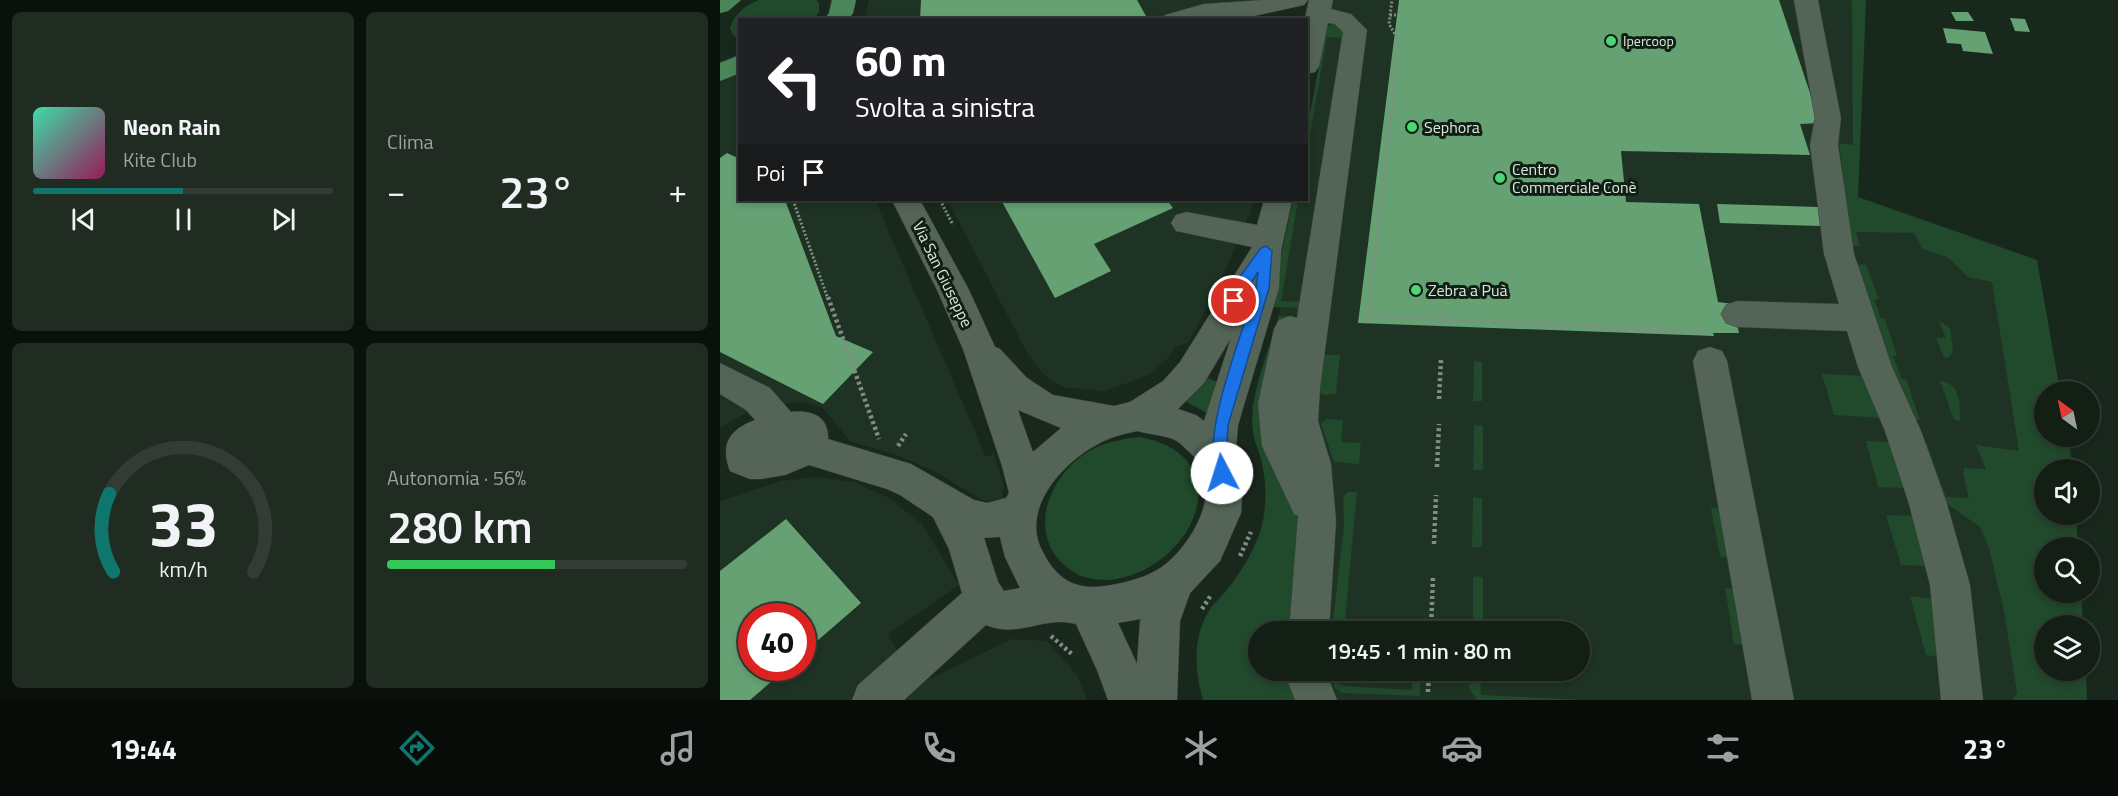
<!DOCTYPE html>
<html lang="it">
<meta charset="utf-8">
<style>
body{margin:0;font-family:"Titillium Web",sans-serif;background:#202b22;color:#f1f3f6;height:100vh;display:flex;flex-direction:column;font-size:22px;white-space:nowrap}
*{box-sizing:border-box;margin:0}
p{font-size:20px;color:#9da2a0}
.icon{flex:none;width:33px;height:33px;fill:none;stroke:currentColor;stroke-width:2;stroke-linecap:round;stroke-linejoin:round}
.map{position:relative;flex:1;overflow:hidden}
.sheet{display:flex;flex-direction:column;gap:12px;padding:12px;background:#0a100c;width:720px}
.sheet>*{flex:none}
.guide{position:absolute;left:18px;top:18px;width:570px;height:183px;border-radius:0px;box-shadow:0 3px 9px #0003,0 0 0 2px #323c34;background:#202124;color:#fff;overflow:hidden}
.needle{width:39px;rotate:327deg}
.tools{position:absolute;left:1314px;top:381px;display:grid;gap:12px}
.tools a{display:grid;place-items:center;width:66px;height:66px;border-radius:50%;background:#131e15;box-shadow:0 3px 9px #0003,0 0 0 2px #323c34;font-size:30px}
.speed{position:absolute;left:18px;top:603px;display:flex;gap:12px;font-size:30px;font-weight:700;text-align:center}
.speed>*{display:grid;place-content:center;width:78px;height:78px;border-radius:50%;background:#131e15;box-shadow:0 3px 9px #0003,0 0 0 2px #323c34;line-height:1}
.speed .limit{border:9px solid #d22;background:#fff;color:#111}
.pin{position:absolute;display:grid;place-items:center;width:51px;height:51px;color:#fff;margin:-26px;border:3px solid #fff;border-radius:50%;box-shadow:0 2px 6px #0007}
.me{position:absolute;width:66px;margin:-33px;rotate:355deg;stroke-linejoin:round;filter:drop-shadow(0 0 4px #0008)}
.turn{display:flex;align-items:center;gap:21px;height:126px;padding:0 18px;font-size:27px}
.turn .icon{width:78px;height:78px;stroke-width:2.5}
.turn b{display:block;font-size:42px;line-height:51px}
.then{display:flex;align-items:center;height:57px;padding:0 18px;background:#0003;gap:12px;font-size:22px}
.big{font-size:45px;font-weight:600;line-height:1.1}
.sheet .widget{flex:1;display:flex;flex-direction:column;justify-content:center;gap:9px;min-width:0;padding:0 21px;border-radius:9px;background:#202b22}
.sheet .dial{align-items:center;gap:0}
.dial svg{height:156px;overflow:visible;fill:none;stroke:#323c34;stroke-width:7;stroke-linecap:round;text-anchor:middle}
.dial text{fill:#f1f3f6;stroke:none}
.song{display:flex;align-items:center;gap:18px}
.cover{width:72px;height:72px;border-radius:9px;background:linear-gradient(135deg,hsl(160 70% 55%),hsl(330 70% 35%))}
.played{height:6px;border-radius:3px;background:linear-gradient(90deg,#0f766e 50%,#323c34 50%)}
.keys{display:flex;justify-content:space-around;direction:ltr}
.heat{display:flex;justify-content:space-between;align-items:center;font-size:33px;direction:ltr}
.charge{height:9px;border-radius:4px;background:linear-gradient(90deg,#34c759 56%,#323c34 0)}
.sheet .tiles{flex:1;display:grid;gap:12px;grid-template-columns:repeat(2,1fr)}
.trip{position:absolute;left:528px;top:621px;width:342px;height:60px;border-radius:30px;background:#131e15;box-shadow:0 3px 9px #0003,0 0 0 2px #323c34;font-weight:600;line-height:60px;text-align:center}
.dock{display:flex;height:96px;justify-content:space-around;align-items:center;background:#080c08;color:#9da2a0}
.dock .icon{width:42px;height:42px}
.dock .current{color:#0f766e}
.dock b{font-size:27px;color:#f1f3f6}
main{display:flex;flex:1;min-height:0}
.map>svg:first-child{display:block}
.built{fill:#1e3323;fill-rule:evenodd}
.green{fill:#21492b}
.building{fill:#66a173}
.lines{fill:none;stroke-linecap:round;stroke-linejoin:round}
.minor-casing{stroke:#38443a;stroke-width:1}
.major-casing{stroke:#38443a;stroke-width:1}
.path-far1{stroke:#818d84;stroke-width:3;stroke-dasharray:2 2;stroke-linecap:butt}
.path{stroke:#818d84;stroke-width:4.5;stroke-dasharray:3 3;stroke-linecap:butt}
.minor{fill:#546557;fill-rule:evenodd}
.major{fill:#4a865a;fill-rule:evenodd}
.route{fill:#1a73e8;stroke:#114b97;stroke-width:1.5}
.poi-dot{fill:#4cd676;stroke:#101f13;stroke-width:2}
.labels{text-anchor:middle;stroke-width:6;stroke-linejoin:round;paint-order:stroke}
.far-poi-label{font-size:14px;fill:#dce6de;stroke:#101f13;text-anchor:start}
.poi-label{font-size:16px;fill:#dce6de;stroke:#101f13;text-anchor:start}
.street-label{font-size:16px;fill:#dce6de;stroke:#101f13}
</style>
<main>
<section class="sheet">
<div class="tiles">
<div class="widget">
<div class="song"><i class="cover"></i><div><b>Neon Rain</b><p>Kite Club</p></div></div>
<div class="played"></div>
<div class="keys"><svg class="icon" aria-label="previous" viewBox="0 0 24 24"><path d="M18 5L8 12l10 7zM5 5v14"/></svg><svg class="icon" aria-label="pause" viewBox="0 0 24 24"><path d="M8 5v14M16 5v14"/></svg><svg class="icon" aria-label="next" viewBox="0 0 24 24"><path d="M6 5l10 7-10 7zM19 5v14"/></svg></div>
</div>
<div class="widget"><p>Clima</p>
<div class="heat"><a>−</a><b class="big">23°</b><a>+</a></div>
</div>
<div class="widget dial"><svg viewBox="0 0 100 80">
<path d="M14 69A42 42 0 1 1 86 69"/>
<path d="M14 69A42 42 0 0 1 12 29" stroke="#0f766e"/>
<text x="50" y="56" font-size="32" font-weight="700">33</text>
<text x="50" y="72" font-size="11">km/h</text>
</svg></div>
<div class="widget"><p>Autonomia · 56%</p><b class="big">280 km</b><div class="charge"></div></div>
</div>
</section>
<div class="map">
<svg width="1398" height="700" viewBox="0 0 1398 700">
<rect width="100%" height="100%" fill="#19281c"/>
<!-- built -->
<g class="built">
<path d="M149,0H1146L1138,197L1317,260L1340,391L1324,392V436L1348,437L1353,469L1324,470V514L1356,515L1358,547L1324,548V592L1361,593L1363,625L1324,626V670L1366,671L1367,700H483L478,682L476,654L480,631L489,611L520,573L537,543L543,519L546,490L542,463L533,433L532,407L561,308L557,275L573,200H586L587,129L612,2L520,1L489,3L427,20H144ZM538,632H860V670H538Z"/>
<polygon points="19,72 20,200 155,200 266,457 274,454 284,486 282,499 264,501 214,471 179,456 130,441 103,408 85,402 67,403 31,410 0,428 0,82"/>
<polygon points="228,200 534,200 530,213 497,289 468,343 455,347 447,359 429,375 385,391 348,388 335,383 321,372 307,353"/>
<path d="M96,477L134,482L169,498L202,524L239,585L168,634L195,686L292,639L327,641L357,675L367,700H0V501L61,481ZM32,616H82V668H32Z"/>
</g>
<!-- green -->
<g class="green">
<path d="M39,0H97L99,4V12L94,19L20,20L19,39L14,36L10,29C13,14 25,6 39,0Z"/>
<polygon points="1132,0 1146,0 1138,197 1317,260 1340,391 1324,392 1324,436 1348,437 1353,469 1324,470 1324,514 1356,515 1358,547 1324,548 1324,592 1361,593 1363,625 1324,626 1324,670 1366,671 1367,700 1292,700 1297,693 1284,611 1269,548 1260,527 1222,500 1203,444 1207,444 1226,497 1249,498 1243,473 1244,468 1266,469 1256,445 1299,451 1272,282 1248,277 1227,257 1202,249 1194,233 1136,232 1140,246 1131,246 1119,143 1133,145"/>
<polygon points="613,23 622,24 626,38 607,37 587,152 587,129 606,28"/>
<polygon points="573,200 578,200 561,301 585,302 584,308 547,307 557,275"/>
<polygon points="1135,264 1146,265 1159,299 1154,300 1161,318 1165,319 1177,356 1173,356 1182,379 1186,379 1200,420 1194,419 1153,322"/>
<path d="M559,316L581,317L575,512L583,535L579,631L538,632V670L574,671L579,700H483C475,671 472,638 489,611C492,605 499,599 504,594C521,572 536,549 543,522C547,503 546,481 542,462C540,452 534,442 533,432C528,397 549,350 559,316Z"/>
<polygon points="1219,321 1230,328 1233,352 1228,358 1224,357 1216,338 1226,338"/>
<polygon points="602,355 620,355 616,394 604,395 598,392"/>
<polygon points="754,361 762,362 762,401 753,401"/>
<polygon points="1102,374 1147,376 1164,418 1114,415"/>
<polygon points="488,378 498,382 487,413 466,402"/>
<path d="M1220,381C1241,383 1240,404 1240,421L1234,420Z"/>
<polygon points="606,419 623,420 621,442 641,443 639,464 614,462 601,424"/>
<polygon points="754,425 763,426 763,470 753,470"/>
<path d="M419,437C521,455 477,564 397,579C385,581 368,580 357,574C301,543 326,472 375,448C390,441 404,439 419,437Z"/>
<polygon points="1146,441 1170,442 1185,488 1158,487"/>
<polygon points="628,492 637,492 624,631 612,631 624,526 623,497"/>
<polygon points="753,497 762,498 762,547 752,547"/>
<polygon points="991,508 1001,508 1010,558 1000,557"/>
<polygon points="1166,515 1193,516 1208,566 1181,565"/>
<polygon points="753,576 763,577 763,631 753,631"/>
<polygon points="1005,588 1015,589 1024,645 1014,644"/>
<polygon points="1190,596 1212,599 1220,657 1206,655"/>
<polygon points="609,671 620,671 619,684 623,686 692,690 693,671 701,671 700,696 622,693 615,688"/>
<polygon points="750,671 760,671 761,695 864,700 757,700 749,688"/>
</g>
<!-- building -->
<g class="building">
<polygon points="201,0 417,0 426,16 414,20 200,20"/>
<polygon points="679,0 1059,0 1100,123 1080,124 1090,155 901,151 906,202 979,204 998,302 1013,304 1019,333 993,333 994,336 638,323"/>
<polygon points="1231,12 1248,12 1254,21 1236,21"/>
<polygon points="1290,18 1305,19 1310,32 1295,31"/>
<polygon points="1223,28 1265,32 1273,54 1243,51 1241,44 1227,43"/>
<polygon points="7,153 20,159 20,200 65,200 116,336 153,352 103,404 0,352 0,158"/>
<polygon points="281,200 447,200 453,208 374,244 391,271 335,298"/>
<polygon points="997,204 1098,207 1101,226 1000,223"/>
<polygon points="66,519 141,603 82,654 82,616 32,616 32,668 67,668 30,700 0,700 0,571"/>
</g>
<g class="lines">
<!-- minor casing -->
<g class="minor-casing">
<g id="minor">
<polygon points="543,0 588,0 584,5 534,16 441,20 445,15 484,4"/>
<polygon points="589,0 613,0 611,9 631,14 647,30 600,388 598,421 611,464 616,521 609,632 569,632 578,516 574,514 542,446 538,404 554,329 559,320 570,316 577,318 623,32 615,24 608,23 599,66 595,72 586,74 586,20 585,20"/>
<polygon points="1074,0 1098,0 1121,118 1118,145 1134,254 1172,367 1201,431 1227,504 1250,585 1263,700 1221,700 1210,585 1189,504 1165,431 1138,367 1127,331 1017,327 1006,323 1001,314 1006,305 1017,301 1119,304 1104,254 1090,145 1095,118"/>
<path d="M172,200H200L249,290L275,347L280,349L307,378L333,395L394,406L410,402L443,381L460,362L532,247L456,231L451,223L456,215L466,212L537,225L544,200H572L561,251L559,288L518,425L515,461L523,479L521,513L500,561L470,593L460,621L457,700H388L377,670L356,624C323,615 299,639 266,625L184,700H132L138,685L242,593L229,549L213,517L180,495L167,489L89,465L65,475L41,479H30L10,471C0,444 9,430 35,420L26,410L0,394V363L50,388L71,412C90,410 109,415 108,439L191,464L254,500L267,503L286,498L289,493L282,466L243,349L217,290ZM511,338L484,421L476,415L458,409L484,383ZM298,410L341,428L313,452ZM417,431C428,434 442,435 453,439C458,441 463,446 467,450C506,482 478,536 447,563C433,575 415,580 397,584C382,587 367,589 352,583C340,578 330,566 324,554C298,511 342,463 378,444C390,437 404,434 417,431ZM280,537L285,557L300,588L284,591L278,582L264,538ZM421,619L420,621L417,664L398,623Z"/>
<polygon points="990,347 1002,351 1007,361 1074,700 1032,700 973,361 978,351"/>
<polygon points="567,670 609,670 610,682 617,700 575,700 568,682"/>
</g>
</g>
<!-- major casing -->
<g class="major-casing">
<g id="major">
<polygon points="0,0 21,0 8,11 0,13"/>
<polygon points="112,0 136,0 133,13 128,20 104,20 109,13"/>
<polygon points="20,55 20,73 0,81 0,63"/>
</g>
</g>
<!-- path-far1 -->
<g class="path-far1">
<polyline points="670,15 677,15"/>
<polyline points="73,200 108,299"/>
<polyline points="220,200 233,225"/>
<polyline points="650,299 679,41 669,24 672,0"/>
</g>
<!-- path -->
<g class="path">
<polyline points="108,297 159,439"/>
<polyline points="650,297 648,316 985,332"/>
<polyline points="722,313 722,326"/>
<polyline points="646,323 648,316"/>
<polyline points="719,399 721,359"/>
<polyline points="178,446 186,434"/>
<polyline points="717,467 719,424"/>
<polyline points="714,544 716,495"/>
<polyline points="520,556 531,532"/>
<polyline points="482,609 491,595"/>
<polyline points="711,629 713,577"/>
<polyline points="331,636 353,655"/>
<polyline points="708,692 709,670"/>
</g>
<!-- minor -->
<use href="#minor" class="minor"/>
<!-- major -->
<use href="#major" class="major"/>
</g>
<!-- route -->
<path class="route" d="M546,246L552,251L549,288L508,425L506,459L510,473L507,478L502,480L497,478C479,438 523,332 536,288L538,272L518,304H509L507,301L516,282L541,248Z"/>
<!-- markers -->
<g class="poi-dot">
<circle cx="891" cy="41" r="6"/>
<circle cx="692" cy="127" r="6"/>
<circle cx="780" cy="178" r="6"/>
<circle cx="696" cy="290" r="6"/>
</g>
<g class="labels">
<!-- far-poi labels -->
<g class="far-poi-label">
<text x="903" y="46">Ipercoop</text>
</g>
<!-- poi labels -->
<g class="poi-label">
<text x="704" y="133">Sephora</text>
<text x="792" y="175">Centro<tspan x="792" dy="18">Commerciale Conè</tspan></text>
<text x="708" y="296">Zebra a Puà</text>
</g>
<!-- street labels -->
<g class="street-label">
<text transform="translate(223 274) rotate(64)" y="6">Via San Giuseppe</text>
</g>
</g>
</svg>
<div class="tools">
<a><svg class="needle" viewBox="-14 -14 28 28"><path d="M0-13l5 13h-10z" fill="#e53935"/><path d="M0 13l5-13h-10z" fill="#9da2a0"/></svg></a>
<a><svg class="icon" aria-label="sound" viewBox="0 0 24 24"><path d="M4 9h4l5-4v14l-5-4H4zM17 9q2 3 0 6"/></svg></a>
<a><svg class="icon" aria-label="search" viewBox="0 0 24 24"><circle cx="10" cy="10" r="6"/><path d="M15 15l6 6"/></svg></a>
<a><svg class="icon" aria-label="layers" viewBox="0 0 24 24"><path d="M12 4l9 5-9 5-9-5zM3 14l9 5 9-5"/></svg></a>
</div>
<div class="speed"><div class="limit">40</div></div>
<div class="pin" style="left:514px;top:301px;background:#d93025"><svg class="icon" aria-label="arrive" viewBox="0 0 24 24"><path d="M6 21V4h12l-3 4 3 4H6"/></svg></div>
<svg class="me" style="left:502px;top:473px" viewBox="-20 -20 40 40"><circle r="19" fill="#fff"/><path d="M0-13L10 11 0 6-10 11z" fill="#1a73e8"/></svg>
<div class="trip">19:45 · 1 min · 80 m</div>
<div class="guide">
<div class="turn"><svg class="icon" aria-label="left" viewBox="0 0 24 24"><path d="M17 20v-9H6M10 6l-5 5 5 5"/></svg><div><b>60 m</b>Svolta a sinistra</div></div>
<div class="then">Poi<svg class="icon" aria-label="arrive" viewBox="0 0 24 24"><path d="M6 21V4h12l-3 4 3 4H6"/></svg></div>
</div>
</div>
</main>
<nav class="dock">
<b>19:44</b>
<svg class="icon current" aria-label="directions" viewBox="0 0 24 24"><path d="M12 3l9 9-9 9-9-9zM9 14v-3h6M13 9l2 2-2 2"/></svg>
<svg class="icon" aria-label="music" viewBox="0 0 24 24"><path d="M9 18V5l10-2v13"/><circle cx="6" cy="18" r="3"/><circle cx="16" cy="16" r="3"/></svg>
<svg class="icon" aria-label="phone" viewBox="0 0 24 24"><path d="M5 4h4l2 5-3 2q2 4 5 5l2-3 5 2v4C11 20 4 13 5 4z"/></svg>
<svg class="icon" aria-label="climate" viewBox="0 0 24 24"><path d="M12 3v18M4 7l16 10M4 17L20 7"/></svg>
<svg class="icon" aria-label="car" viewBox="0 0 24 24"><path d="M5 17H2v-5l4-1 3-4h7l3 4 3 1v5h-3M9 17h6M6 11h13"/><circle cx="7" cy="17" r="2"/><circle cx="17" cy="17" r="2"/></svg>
<svg class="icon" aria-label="filters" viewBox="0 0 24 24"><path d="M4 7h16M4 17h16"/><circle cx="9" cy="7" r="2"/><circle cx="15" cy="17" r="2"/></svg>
<b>23°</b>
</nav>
